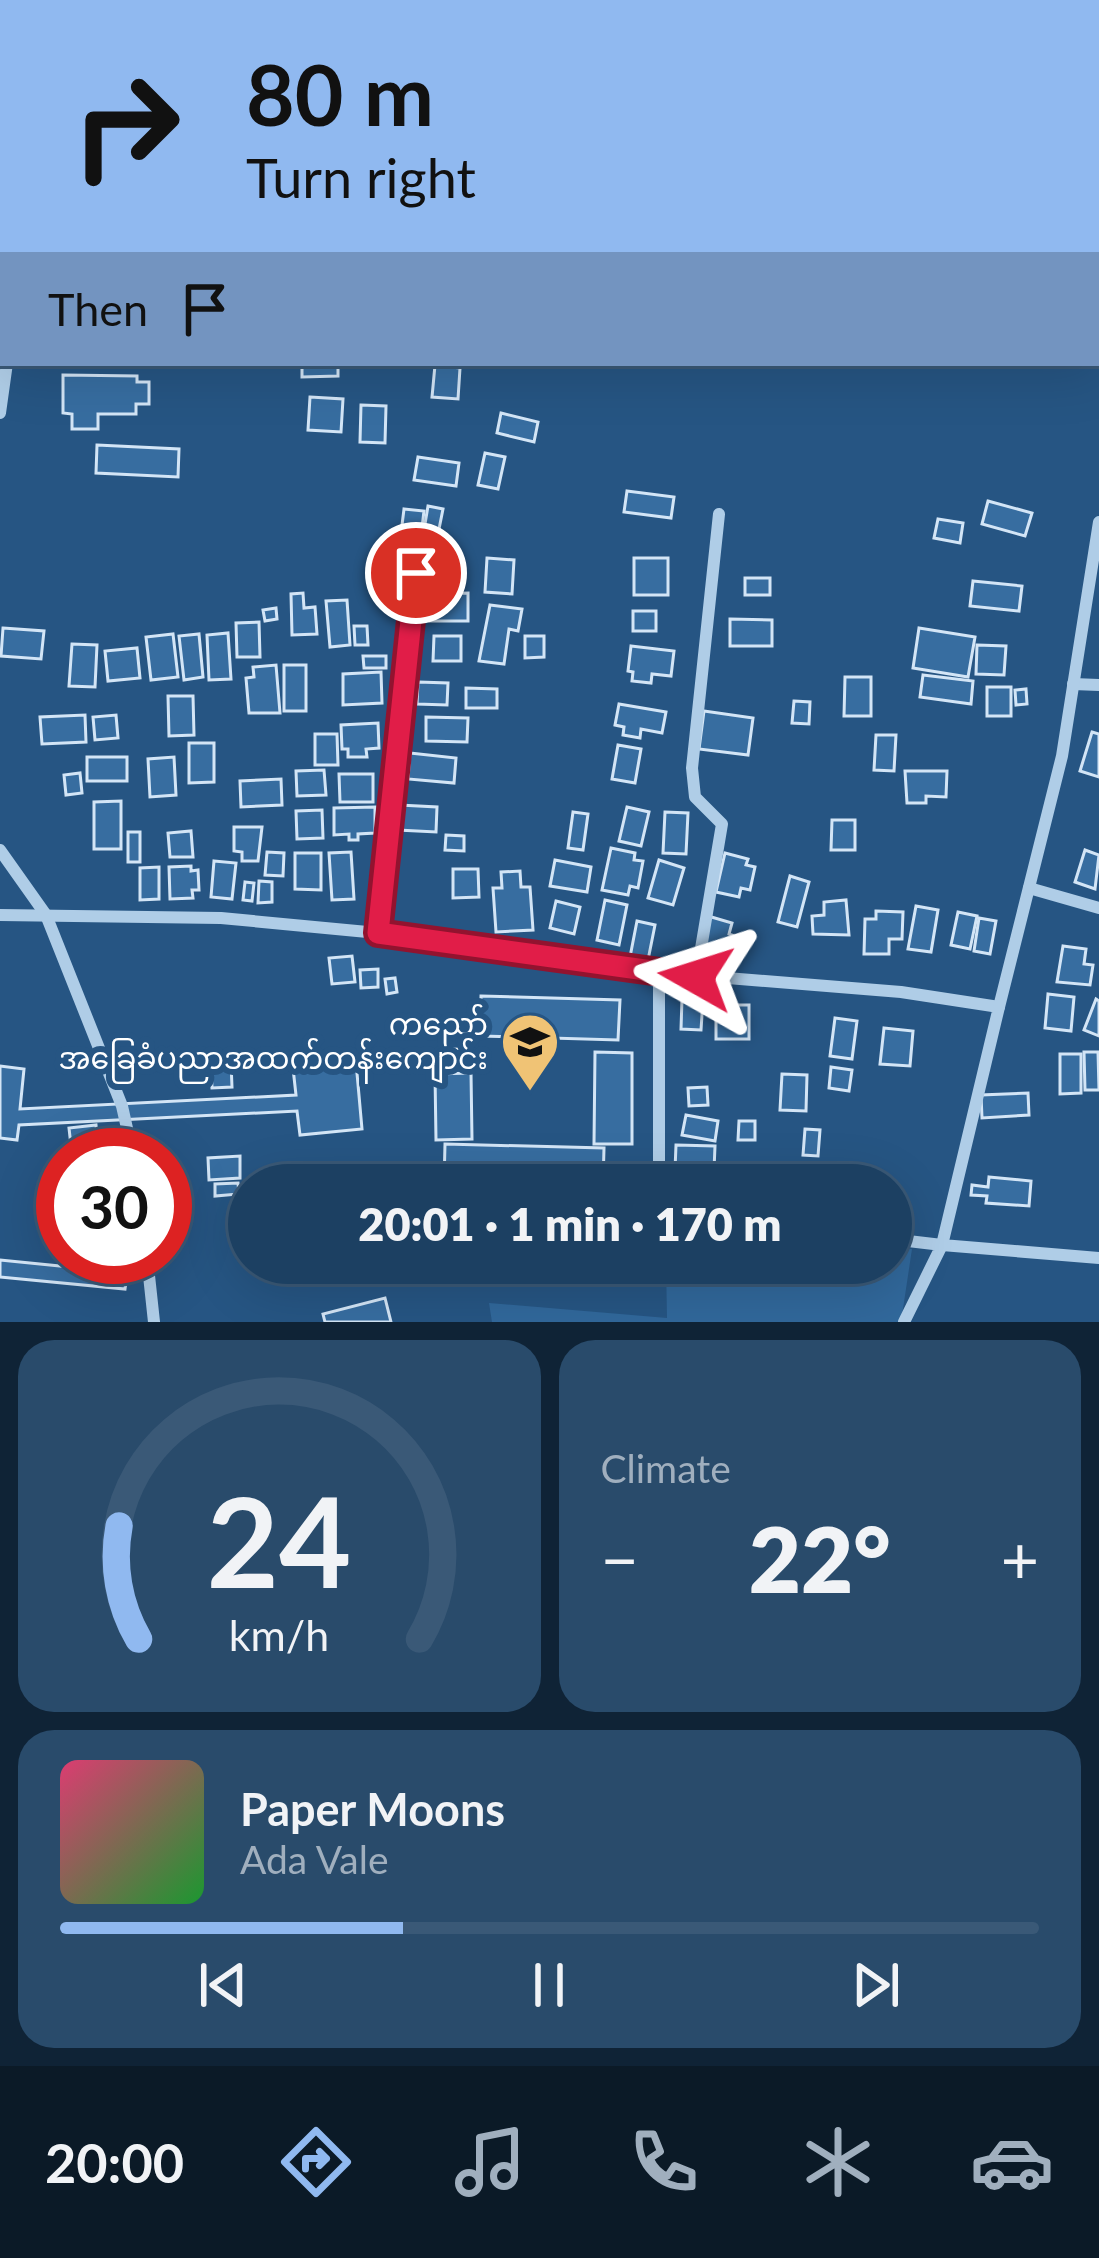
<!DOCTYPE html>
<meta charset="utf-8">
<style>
body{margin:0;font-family:Lato,"Noto Sans Myanmar",sans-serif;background:#294b6b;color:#f1f3f6;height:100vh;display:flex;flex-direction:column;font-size:45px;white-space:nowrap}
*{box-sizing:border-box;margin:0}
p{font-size:39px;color:#a0afbe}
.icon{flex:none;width:66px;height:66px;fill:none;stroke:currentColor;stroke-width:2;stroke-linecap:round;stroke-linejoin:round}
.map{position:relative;height:1322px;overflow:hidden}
.details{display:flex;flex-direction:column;gap:18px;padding:18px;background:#0f2336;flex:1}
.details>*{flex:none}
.top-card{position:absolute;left:0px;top:0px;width:1101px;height:366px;box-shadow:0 12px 48px #0002,0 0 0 3px #3a5977;background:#90b9f0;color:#111;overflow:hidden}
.speed{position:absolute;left:36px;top:1128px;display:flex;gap:24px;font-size:60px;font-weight:700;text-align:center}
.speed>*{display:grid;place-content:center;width:156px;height:156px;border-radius:50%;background:#1c4062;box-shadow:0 12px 48px #0002,0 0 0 3px #3a5977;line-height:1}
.speed .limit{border:18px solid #d22;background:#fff;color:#111}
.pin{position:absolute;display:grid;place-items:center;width:102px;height:102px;color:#fff;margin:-51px;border:6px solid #fff;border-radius:50%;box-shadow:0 3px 12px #0007}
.me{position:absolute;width:132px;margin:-66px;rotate:276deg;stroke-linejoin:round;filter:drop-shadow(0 0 9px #0008)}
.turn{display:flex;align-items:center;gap:42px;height:252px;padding:0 48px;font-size:54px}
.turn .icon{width:156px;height:156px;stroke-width:2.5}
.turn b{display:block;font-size:84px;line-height:102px}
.then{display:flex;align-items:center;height:114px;padding:0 48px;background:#0003;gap:24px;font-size:45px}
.big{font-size:90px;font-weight:800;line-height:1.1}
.details .tile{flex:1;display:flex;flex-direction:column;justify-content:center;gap:18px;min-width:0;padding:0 42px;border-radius:36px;background:#294b6b}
.details .dial{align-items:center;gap:0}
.dial svg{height:312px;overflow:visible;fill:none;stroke:#3a5977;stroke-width:7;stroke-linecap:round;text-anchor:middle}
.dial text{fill:#f1f3f6;stroke:none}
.song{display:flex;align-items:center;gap:36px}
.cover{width:144px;height:144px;border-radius:18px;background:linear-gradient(135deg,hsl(340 70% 55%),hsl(130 70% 35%))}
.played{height:12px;border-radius:6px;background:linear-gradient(90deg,#90b9f0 35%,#3a5977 35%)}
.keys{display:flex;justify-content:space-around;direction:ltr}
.heat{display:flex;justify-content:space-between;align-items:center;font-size:66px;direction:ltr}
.details .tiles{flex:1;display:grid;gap:18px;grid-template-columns:1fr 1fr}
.tile:last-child{grid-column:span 2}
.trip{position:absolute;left:228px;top:1164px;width:684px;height:120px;border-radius:60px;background:#1c4062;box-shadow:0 12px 48px #0002,0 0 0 3px #3a5977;font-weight:800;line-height:120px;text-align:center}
.tab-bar{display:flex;height:192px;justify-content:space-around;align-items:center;background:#0b1a27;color:#a0afbe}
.tab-bar .icon{width:84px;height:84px}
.tab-bar .current{color:#90b9f0}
.tab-bar b{font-size:54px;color:#f1f3f6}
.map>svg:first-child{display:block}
.pitch{fill:#31689b}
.building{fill:#376da0;stroke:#d3e5f6;stroke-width:3}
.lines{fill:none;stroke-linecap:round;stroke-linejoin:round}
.street{stroke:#afcde7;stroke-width:12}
.route-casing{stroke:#92132f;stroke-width:30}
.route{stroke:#e11d48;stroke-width:21}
.labels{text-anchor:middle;stroke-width:12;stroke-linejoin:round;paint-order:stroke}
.poi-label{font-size:30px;fill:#fff;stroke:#265583;text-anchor:end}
</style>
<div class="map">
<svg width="1099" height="1322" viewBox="0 0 1099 1322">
<rect width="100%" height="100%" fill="#265583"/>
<!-- pitch -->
<polygon class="pitch" points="891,1247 912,1249 901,1322 492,1322 489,1303 667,1318 666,1263 891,1263"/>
<!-- building -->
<g class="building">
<polygon points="302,363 338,363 338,376 302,377"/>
<polygon points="435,365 460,368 458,399 432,397"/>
<polygon points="63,375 137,376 137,382 149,382 149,404 136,404 136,414 98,414 98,429 72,429 72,414 63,413"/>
<polygon points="310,397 343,399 341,432 308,430"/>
<polygon points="361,405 386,406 385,443 360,442"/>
<polygon points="501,413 538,422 534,442 497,433"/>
<polygon points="97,445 179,449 178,477 96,473"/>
<polygon points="485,453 505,457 498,489 478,485"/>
<polygon points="418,457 459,463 456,486 414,480"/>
<polygon points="627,491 674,497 671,518 624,512"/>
<polygon points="988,501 1032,513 1025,536 982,524"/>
<polygon points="428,506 443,509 436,544 422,542"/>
<polygon points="404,509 424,511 420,544 400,541"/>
<polygon points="938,519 963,523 960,543 934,538"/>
<polygon points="487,558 514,560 512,594 485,592"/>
<rect x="634" y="558" width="34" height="37"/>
<rect x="745" y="578" width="25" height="17"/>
<polygon points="973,581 1022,586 1019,611 970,606"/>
<polygon points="303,593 304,608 315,607 317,634 292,635 291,594"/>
<polygon points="468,593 468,621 430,621 429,594"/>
<polygon points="347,600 350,645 330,647 326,601"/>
<polygon points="490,605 522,609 518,631 509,629 504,664 479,661"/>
<polygon points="276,608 277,619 265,621 263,610"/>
<rect x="633" y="611" width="23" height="20"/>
<polygon points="730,619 772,620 772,646 730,646"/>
<polygon points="259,622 260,657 237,657 236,623"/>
<polygon points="354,626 367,626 368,645 355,645"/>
<polygon points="3,628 44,631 41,659 1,656"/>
<polygon points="919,628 975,637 968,677 913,668"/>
<polygon points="228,633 231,679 209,680 207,635"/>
<polygon points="173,634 178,677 151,680 146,637"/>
<polygon points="199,634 203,677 184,680 179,636"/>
<polygon points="434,636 461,636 461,661 433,661"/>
<polygon points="525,636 544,636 544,657 525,658"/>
<polygon points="72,644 97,645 95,687 69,686"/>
<polygon points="977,645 1006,646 1004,675 976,674"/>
<polygon points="631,646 674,651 671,676 652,674 651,683 632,681 633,672 628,671"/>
<polygon points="137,648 140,678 108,681 105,651"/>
<polygon points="363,656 386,656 386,668 364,668"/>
<polygon points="276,665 280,713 249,713 246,678 254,677 253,667"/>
<rect x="284" y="665" width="22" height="46"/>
<polygon points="381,672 382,703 343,705 343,674"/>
<polygon points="923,675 973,681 971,704 920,697"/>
<polygon points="845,677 871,677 871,716 844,716"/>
<polygon points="418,682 448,683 447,705 417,704"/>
<rect x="987" y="687" width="24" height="29"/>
<polygon points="466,688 497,689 497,708 466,708"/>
<polygon points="1026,689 1027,704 1016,705 1015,690"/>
<polygon points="168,696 193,696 194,735 169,736"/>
<polygon points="794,701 810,702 809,724 792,723"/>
<polygon points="619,704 666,712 662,733 641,729 640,738 623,735 624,727 615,725"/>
<polygon points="704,711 753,718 748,755 699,749"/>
<polygon points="85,715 86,742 42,744 40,717"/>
<polygon points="116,715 118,738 95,740 93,717"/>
<polygon points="426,717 468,718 467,742 426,741"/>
<polygon points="378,723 379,748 366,749 367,757 348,757 348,749 342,749 341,725"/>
<polygon points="1092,732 1099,734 1099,777 1080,771"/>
<polygon points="315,734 337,734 338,765 315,765"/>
<polygon points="876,735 896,735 894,771 874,770"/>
<polygon points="189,743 214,743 214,782 189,783"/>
<polygon points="618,745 641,749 635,783 612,779"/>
<polygon points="410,753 456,758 454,783 408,779"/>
<rect x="87" y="757" width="40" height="24"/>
<polygon points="174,757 176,795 150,797 148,759"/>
<polygon points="324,770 326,795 297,796 296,771"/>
<polygon points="905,771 947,771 946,797 926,796 926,803 907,803"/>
<polygon points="80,773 82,793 66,795 64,775"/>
<polygon points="339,774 373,774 373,802 340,802"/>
<polygon points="281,779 282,805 241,807 240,781"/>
<polygon points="121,801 121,849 94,849 94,802"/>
<polygon points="399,805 437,807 436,832 398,830"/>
<polygon points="375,807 375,833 358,834 358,840 349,840 349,834 334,835 334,808"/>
<polygon points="627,807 649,812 641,846 619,841"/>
<polygon points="322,810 323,838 297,839 296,811"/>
<polygon points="573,812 588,814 583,850 568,848"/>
<polygon points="665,812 688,813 686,854 663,853"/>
<polygon points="832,820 855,820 855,850 831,850"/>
<polygon points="234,827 262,827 258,861 242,861 242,852 234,851"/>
<polygon points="191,831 193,857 170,857 168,833"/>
<rect x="128" y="832" width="12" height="30"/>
<polygon points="446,835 464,836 464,851 445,850"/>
<polygon points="611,848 635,853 634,860 643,861 638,888 630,886 628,895 602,890"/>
<polygon points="1085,850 1099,855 1095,889 1075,882"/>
<polygon points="267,852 284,853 283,876 265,875"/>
<polygon points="351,852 354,899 332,900 329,853"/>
<polygon points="295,853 321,853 321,890 295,889"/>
<polygon points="725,853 748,859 746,865 755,867 750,890 741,888 739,897 716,892"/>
<polygon points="555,860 591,867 587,892 550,886"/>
<polygon points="659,860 684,868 673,905 648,898"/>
<polygon points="214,861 236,863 232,899 211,897"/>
<polygon points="191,866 191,871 198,870 199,890 192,890 193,898 170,899 169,867"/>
<polygon points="159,867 159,899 140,900 140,868"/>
<polygon points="453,869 478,869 479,897 453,898"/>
<polygon points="520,871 521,887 530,887 533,930 496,932 493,888 502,888 501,872"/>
<polygon points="790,876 809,882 797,927 778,922"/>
<polygon points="259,881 272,882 272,902 258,903"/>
<polygon points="245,882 254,883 252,901 243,900"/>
<polygon points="605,900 627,905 619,945 597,940"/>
<polygon points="846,900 849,935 813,934 812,916 824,915 824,902"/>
<polygon points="556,901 580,907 574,934 550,928"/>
<polygon points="916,906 938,910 931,952 908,949"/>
<polygon points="876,911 903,912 902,939 889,939 889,954 864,954 865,919 876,919"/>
<polygon points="958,912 977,916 970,949 951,945"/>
<polygon points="708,916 732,923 729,934 737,937 733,953 725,950 721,963 697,956"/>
<polygon points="979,918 996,921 990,954 974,951"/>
<polygon points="637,921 655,925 648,960 630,957"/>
<polygon points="1063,946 1086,949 1084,964 1093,965 1090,985 1057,982"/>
<polygon points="352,956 355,982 332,984 329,958"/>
<polygon points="378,969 378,987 361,988 360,970"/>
<polygon points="395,978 397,992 387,994 385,979"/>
<polygon points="1048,994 1074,997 1071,1031 1045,1028"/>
<polygon points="481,996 620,1000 618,1040 480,1036"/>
<polygon points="682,999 703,1000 701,1030 681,1029"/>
<polygon points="1096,999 1099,1001 1099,1036 1084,1030"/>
<rect x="716" y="1005" width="33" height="34"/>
<polygon points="835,1018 857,1021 852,1059 830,1056"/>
<polygon points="884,1028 913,1031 910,1066 880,1064"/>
<polygon points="595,1052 632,1053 632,1144 594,1144"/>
<polygon points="1084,1052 1098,1052 1099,1090 1085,1090"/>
<polygon points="1060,1054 1081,1054 1081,1093 1060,1094"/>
<polygon points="231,1062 232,1087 212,1088 211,1063"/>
<polygon points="356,1062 362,1129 300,1135 297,1111 19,1125 17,1140 0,1138 0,1066 24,1069 20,1109 296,1095 293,1068"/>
<polygon points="831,1067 852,1070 849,1091 829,1088"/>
<polygon points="471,1073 472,1139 436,1140 435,1074"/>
<polygon points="782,1074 807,1075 806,1111 780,1110"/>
<polygon points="707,1087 708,1105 689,1106 688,1088"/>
<polygon points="1028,1093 1029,1115 982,1118 981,1095"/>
<polygon points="686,1115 718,1121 715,1141 682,1135"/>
<polygon points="739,1121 755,1121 755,1140 738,1140"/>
<polygon points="96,1125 99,1155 72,1155 69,1128"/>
<polygon points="805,1129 820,1130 818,1156 803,1155"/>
<polygon points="445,1144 604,1148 603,1185 444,1184"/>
<polygon points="676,1145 715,1146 714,1170 675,1170"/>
<polygon points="240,1156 240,1178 209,1180 208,1158"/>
<polygon points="989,1177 1031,1181 1029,1206 986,1203 987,1196 971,1195 972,1185 988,1187"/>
<polygon points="238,1183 239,1194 215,1196 215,1184"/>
<polygon points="88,1257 101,1257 102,1270 127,1273 125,1289 0,1277 0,1260 90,1269"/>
<polygon points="509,1263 643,1263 625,1266"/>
<polygon points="385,1298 391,1322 325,1322 323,1314"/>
</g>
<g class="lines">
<!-- street -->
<g class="street">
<polyline points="98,3 99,0"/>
<polyline points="0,413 7,363"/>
<polyline points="1073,684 1099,685"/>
<polyline points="0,850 46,915 122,1106 133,1155"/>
<polyline points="1029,888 1099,908"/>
<polyline points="0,915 221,918 378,933 617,969 901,992 999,1007 942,1245 1099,1258"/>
<polyline points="378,933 415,573"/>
<polyline points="696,978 722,824 695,797 692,768 719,514"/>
<polyline points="999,1007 1062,756 1099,522"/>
<polyline points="659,1185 659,974"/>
<polyline points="891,1239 942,1245 904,1322"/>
<polyline points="147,1257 154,1322"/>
</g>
</g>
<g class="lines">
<!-- route casing -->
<g class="route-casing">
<polyline id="route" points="416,573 378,933 696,977"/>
</g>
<!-- route -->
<use href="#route" class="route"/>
</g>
<!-- icons -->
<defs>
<g id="school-pin" transform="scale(3)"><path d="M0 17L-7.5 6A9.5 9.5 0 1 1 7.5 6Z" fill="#f0c375" stroke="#265583"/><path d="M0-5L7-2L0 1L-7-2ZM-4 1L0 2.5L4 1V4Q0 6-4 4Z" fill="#111"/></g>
</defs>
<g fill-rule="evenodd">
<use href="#school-pin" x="530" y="1042"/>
</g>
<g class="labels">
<!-- poi labels -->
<g class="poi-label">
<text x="488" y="1035">ကညှော်<tspan x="488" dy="34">အခြေခံပညာအထက်တန်းကျောင်း</tspan></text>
</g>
</g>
</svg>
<div class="speed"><div class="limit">30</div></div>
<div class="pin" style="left:416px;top:573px;background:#d93025"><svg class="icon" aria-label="arrive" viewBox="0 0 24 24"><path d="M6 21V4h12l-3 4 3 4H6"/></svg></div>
<svg class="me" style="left:696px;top:977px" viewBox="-20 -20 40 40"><path d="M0-17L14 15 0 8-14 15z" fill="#e11d48" stroke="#fff" stroke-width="4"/></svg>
<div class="trip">20:01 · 1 min · 170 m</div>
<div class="top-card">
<div class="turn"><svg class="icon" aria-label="right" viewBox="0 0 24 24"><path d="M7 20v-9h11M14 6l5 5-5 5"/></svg><div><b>80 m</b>Turn right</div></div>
<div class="then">Then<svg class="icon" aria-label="arrive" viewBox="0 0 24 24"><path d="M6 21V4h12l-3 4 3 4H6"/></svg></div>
</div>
</div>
<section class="details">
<div class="tiles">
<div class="tile dial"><svg viewBox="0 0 100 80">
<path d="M14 69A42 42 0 1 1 86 69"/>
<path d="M14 69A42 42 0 0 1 9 40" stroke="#90b9f0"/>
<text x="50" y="56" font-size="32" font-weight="700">24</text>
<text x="50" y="72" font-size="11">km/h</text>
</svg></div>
<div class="tile"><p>Climate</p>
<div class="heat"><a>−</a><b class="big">22°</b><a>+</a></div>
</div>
<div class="tile">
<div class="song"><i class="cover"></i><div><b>Paper Moons</b><p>Ada Vale</p></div></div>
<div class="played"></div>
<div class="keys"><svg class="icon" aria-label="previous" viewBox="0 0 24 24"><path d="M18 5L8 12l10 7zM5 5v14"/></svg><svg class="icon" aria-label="pause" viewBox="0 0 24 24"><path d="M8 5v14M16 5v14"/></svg><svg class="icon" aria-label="next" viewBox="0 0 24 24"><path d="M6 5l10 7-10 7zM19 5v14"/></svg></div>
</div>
</div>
</section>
<nav class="tab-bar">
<b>20:00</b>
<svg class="icon current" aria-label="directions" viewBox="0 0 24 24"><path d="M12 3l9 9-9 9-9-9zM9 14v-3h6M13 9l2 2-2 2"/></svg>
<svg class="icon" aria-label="music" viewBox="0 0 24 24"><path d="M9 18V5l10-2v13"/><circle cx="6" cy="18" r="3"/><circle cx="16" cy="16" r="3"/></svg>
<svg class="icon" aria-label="phone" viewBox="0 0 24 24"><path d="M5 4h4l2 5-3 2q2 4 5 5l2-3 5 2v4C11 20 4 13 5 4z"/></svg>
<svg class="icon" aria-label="climate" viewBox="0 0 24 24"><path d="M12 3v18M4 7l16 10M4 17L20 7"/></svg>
<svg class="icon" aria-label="car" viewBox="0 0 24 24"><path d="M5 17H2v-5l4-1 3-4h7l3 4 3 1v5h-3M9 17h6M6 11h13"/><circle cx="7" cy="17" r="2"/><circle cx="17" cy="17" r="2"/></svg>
</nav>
